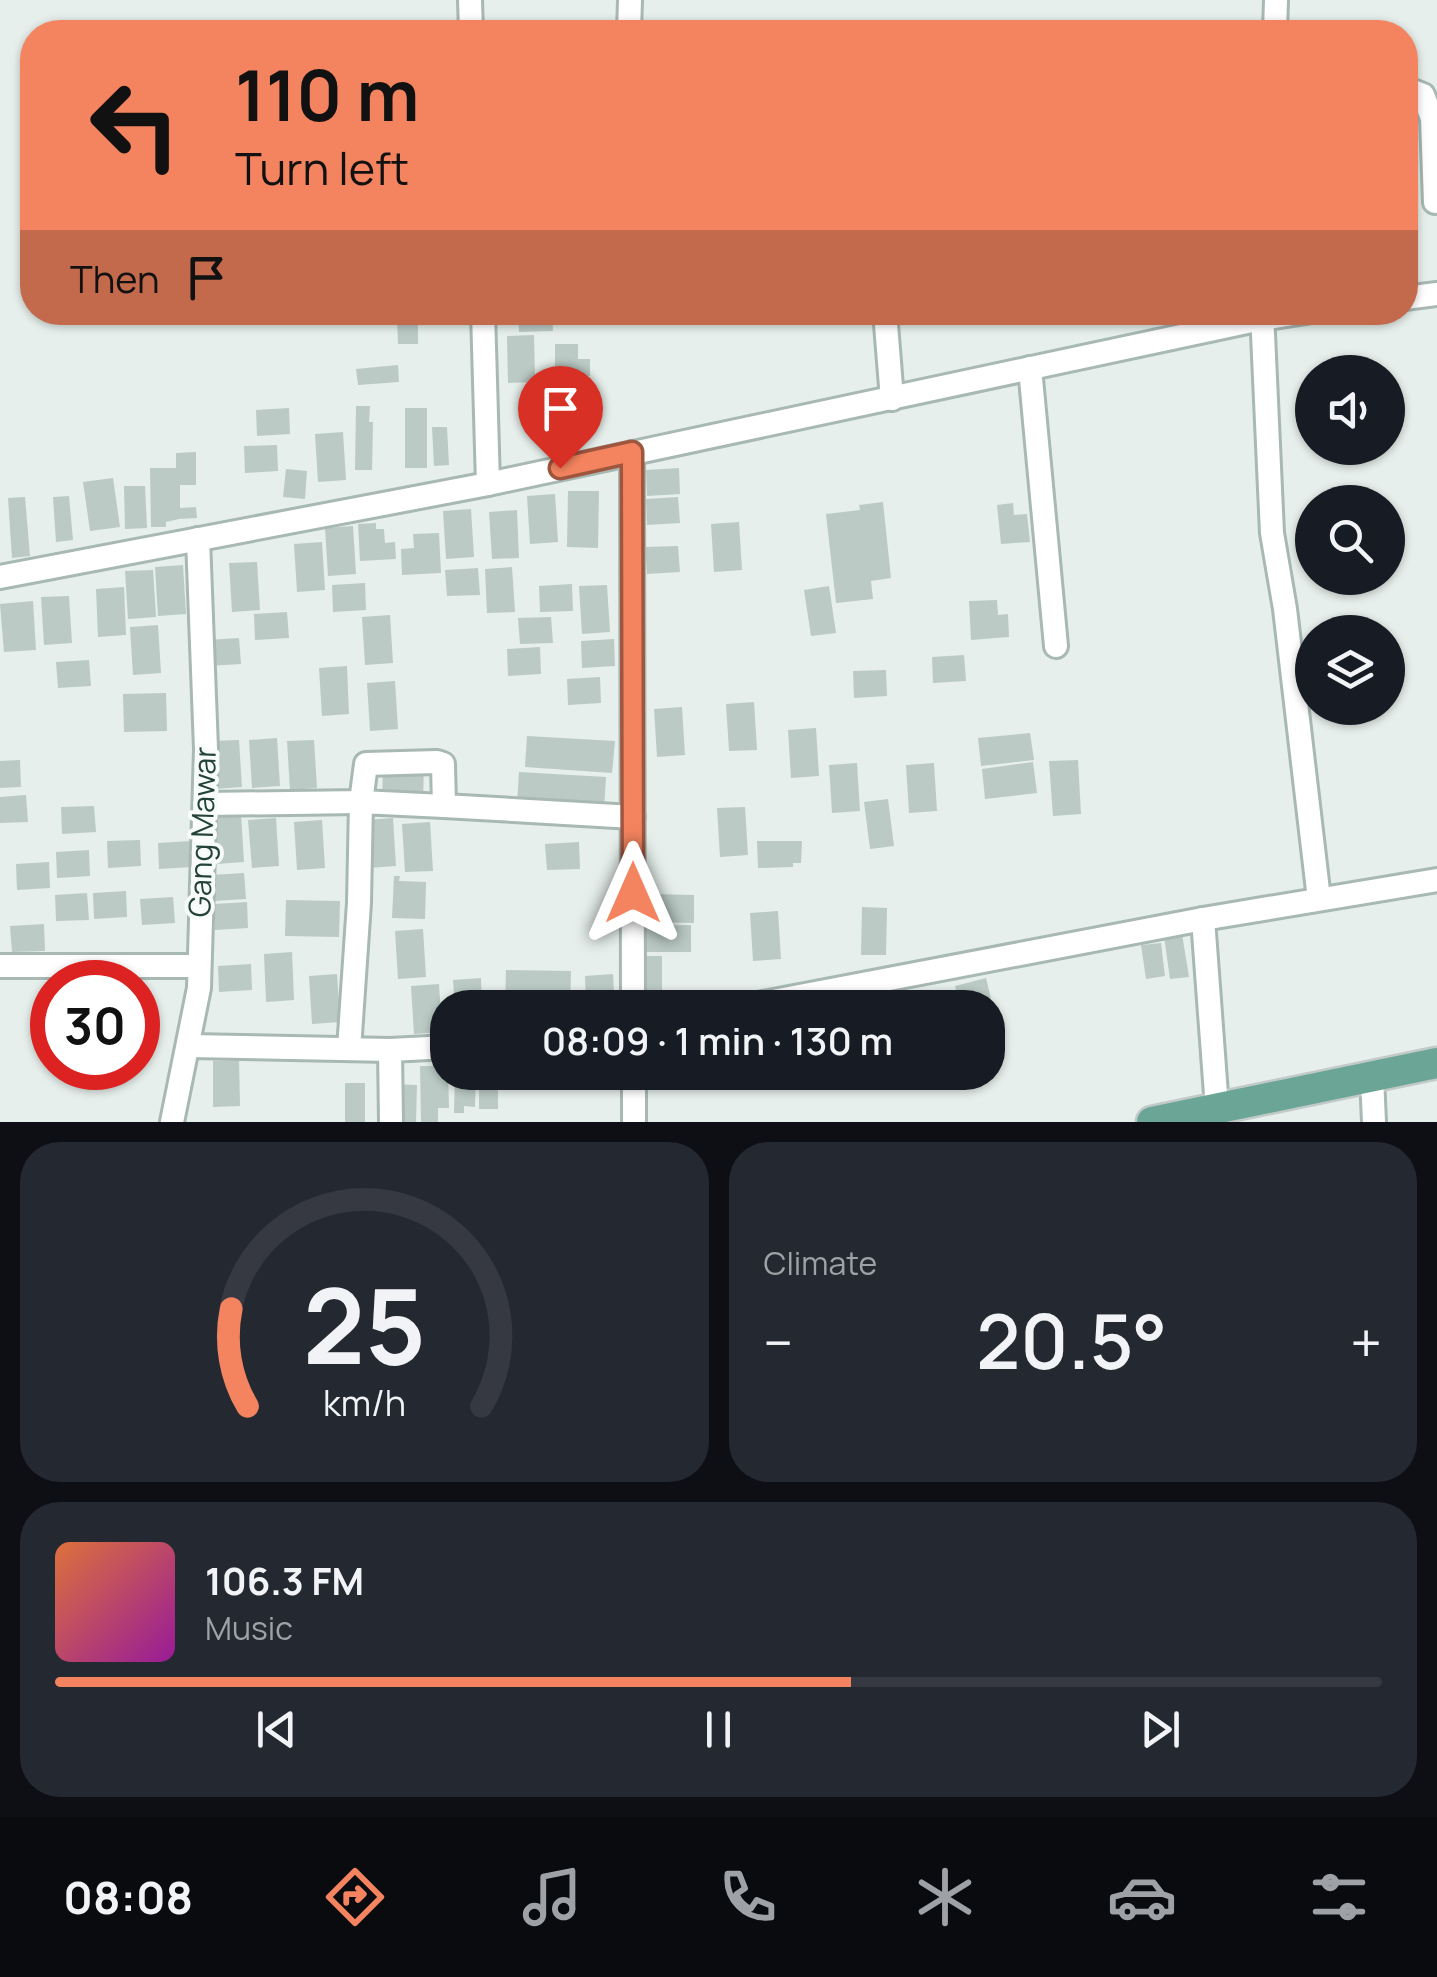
<!DOCTYPE html>
<meta charset="utf-8">
<style>
body{margin:0;font-family:Manrope,sans-serif;background:#242831;color:#f1f3f6;height:100vh;display:flex;flex-direction:column;font-size:38px;white-space:nowrap}
*{box-sizing:border-box;margin:0}
p{font-size:32px;color:#9ea1a6}
.icon{flex:none;width:55px;height:55px;fill:none;stroke:currentColor;stroke-width:2;stroke-linecap:round;stroke-linejoin:round}
.map{position:relative;height:1122px;overflow:hidden}
.panel{display:flex;flex-direction:column;gap:20px;padding:20px;background:#0d0f14;flex:1}
.panel>*{flex:none}
.guide{position:absolute;left:20px;top:20px;width:1398px;height:305px;border-radius:40px;box-shadow:0 2px 8px #0004;background:#f4845f;color:#111;overflow:hidden}
.fabs{position:absolute;left:1295px;top:355px;display:grid;gap:20px}
.fabs a{display:grid;place-items:center;width:110px;height:110px;border-radius:50%;background:#171b24;box-shadow:0 2px 8px #0004;font-size:50px}
.speed{position:absolute;left:30px;top:960px;display:flex;gap:20px;font-size:50px;font-weight:700;text-align:center}
.speed>*{display:grid;place-content:center;width:130px;height:130px;border-radius:50%;background:#171b24;box-shadow:0 2px 8px #0004;line-height:1}
.speed .limit{border:15px solid #d22;background:#fff;color:#111}
.pin{position:absolute;display:grid;place-items:center;width:85px;height:85px;color:#fff;margin:-102px -42px;border-radius:50% 50% 50% 0;rotate:-45deg;box-shadow:0 0 10px #0007}
.pin .icon{rotate:45deg}
.me{position:absolute;width:110px;margin:-55px;rotate:0deg;stroke-linejoin:round;filter:drop-shadow(0 0 8px #0008)}
.turn{display:flex;align-items:center;gap:35px;height:210px;padding:0 50px;font-size:45px}
.turn .icon{width:130px;height:130px;stroke-width:2.5}
.turn b{display:block;font-size:70px;line-height:85px}
.then{display:flex;align-items:center;height:95px;padding:0 50px;background:#0003;gap:20px;font-size:38px}
.big{font-size:75px;font-weight:600;line-height:1.1}
.panel .card{flex:1;display:flex;flex-direction:column;justify-content:center;gap:15px;min-width:0;padding:0 35px;border-radius:40px;background:#242831}
.panel .dial{align-items:center;gap:0}
.dial svg{height:260px;overflow:visible;fill:none;stroke:#363941;stroke-width:7;stroke-linecap:round;text-anchor:middle}
.dial text{fill:#f1f3f6;stroke:none}
.song{display:flex;align-items:center;gap:30px}
.cover{width:120px;height:120px;border-radius:15px;background:linear-gradient(135deg,hsl(20 70% 55%),hsl(300 70% 35%))}
.played{height:10px;border-radius:5px;background:linear-gradient(90deg,#f4845f 60%,#363941 60%)}
.keys{display:flex;justify-content:space-around;direction:ltr}
.heat{display:flex;justify-content:space-between;align-items:center;font-size:55px;direction:ltr}
.panel .tiles{flex:1;display:grid;gap:20px;grid-template-columns:1fr 1fr}
.card:last-child{grid-column:span 2}
.trip{position:absolute;left:430px;top:990px;width:575px;height:100px;border-radius:40px;background:#171b24;box-shadow:0 2px 8px #0004;font-weight:600;line-height:100px;text-align:center}
.menu{display:flex;height:160px;justify-content:space-around;align-items:center;background:#090b0e;color:#9ea1a6}
.menu .icon{width:70px;height:70px}
.menu .selected{color:#f4845f}
.menu b{font-size:45px;color:#f1f3f6}
.map>svg:first-child{display:block}
.building{fill:#bbcac4}
.lines{fill:none;stroke-linecap:round;stroke-linejoin:round}
.minor-casing{stroke:#a8b8b2;stroke-width:28}
.primary-casing{stroke:#c2cac8;stroke-width:35}
.minor{stroke:#fff;stroke-width:22}
.primary{stroke:#6aa596;stroke-width:30}
.route-casing{stroke:#9f563e;stroke-width:25}
.route{stroke:#f4845f;stroke-width:18}
.labels{text-anchor:middle;stroke-width:8;stroke-linejoin:round;paint-order:stroke}
.street-label{font-size:30px;fill:#24423a;stroke:#f7fbf9}
</style>
<div class="map">
<svg width="1437" height="1122" viewBox="0 0 1437 1122">
<rect width="100%" height="100%" fill="#e6efeb"/>
<!-- building -->
<g class="building">
<polygon points="518,312 552,312 553,331 519,332"/>
<polygon points="397,316 418,316 418,344 398,344"/>
<polygon points="534,335 535,382 508,383 507,336"/>
<polygon points="555,344 578,344 578,359 590,359 590,376 565,377 565,382 555,382"/>
<polygon points="398,365 399,382 358,385 356,369"/>
<polygon points="356,406 370,406 369,422 373,422 372,470 355,470"/>
<polygon points="289,408 290,434 257,436 256,410"/>
<rect x="405" y="408" width="22" height="60"/>
<polygon points="432,427 447,427 449,465 434,466"/>
<polygon points="343,432 346,480 318,482 315,434"/>
<polygon points="277,445 278,471 245,473 244,446"/>
<polygon points="196,452 196,485 180,485 180,508 196,507 197,518 179,519 166,522 166,527 151,527 150,468 176,468 176,453"/>
<polygon points="679,468 680,494 647,496 646,470"/>
<polygon points="286,469 307,471 305,499 283,497"/>
<polygon points="113,478 120,527 90,531 83,482"/>
<polygon points="124,486 145,486 147,528 125,529"/>
<polygon points="568,491 599,491 598,548 567,547"/>
<polygon points="555,494 558,542 530,544 527,496"/>
<polygon points="69,496 73,540 56,542 53,497"/>
<polygon points="25,497 30,556 12,558 8,498"/>
<polygon points="678,497 680,523 647,525 646,499"/>
<polygon points="883,502 891,578 871,581 873,599 836,603 826,514 860,510 859,505"/>
<polygon points="1013,503 1014,515 1027,514 1030,542 1001,544 997,505"/>
<polygon points="471,509 474,557 446,559 443,511"/>
<polygon points="517,510 519,558 492,559 489,512"/>
<polygon points="739,522 742,570 714,572 711,524"/>
<polygon points="376,523 376,529 384,529 385,543 395,542 396,559 360,561 358,524"/>
<polygon points="353,526 356,574 328,576 325,528"/>
<polygon points="439,533 441,573 402,575 401,549 414,548 413,534"/>
<polygon points="322,542 325,590 297,592 294,544"/>
<polygon points="678,546 680,572 647,574 645,547"/>
<polygon points="257,562 260,610 232,612 229,563"/>
<polygon points="183,565 186,614 158,616 155,567"/>
<polygon points="512,567 515,612 487,613 485,569"/>
<polygon points="478,568 480,595 447,596 445,570"/>
<polygon points="153,570 156,617 128,619 125,571"/>
<polygon points="365,583 366,610 333,612 332,585"/>
<polygon points="572,584 573,611 540,612 539,586"/>
<polygon points="607,585 610,632 582,634 579,586"/>
<polygon points="829,586 836,633 811,636 804,590"/>
<polygon points="124,587 126,635 98,637 96,589"/>
<polygon points="69,596 72,643 44,645 41,597"/>
<polygon points="997,600 998,615 1008,614 1009,637 971,640 969,601"/>
<polygon points="33,601 36,650 4,652 0,604"/>
<polygon points="287,612 289,638 255,640 254,614"/>
<polygon points="390,615 393,663 365,665 362,617"/>
<polygon points="551,617 553,643 520,644 518,618"/>
<polygon points="158,625 161,673 133,675 130,627"/>
<polygon points="239,638 241,664 208,666 207,640"/>
<polygon points="614,639 615,666 582,668 581,641"/>
<polygon points="540,647 541,674 508,676 507,649"/>
<polygon points="964,655 966,681 933,683 932,657"/>
<polygon points="89,660 91,686 58,688 56,662"/>
<polygon points="347,666 349,714 322,716 319,668"/>
<polygon points="886,670 887,696 854,698 853,671"/>
<polygon points="600,677 601,703 568,705 567,679"/>
<polygon points="395,681 398,729 370,731 367,683"/>
<polygon points="166,693 167,731 124,732 123,694"/>
<polygon points="754,702 757,750 729,751 726,704"/>
<polygon points="682,707 685,755 657,757 654,709"/>
<polygon points="816,728 819,776 791,778 788,730"/>
<polygon points="1030,733 1034,760 981,766 978,738"/>
<polygon points="527,736 615,741 612,773 525,767"/>
<polygon points="277,738 280,786 252,788 249,740"/>
<polygon points="239,740 242,787 214,789 211,741"/>
<polygon points="314,740 317,788 290,790 287,741"/>
<polygon points="20,760 21,787 0,788 0,761"/>
<polygon points="1078,760 1081,814 1053,816 1049,761"/>
<polygon points="1033,762 1037,793 985,799 982,769"/>
<polygon points="857,763 860,811 832,813 829,765"/>
<polygon points="934,763 937,811 909,813 906,765"/>
<polygon points="383,765 424,765 423,802 382,802"/>
<polygon points="519,772 606,777 604,809 517,804"/>
<polygon points="26,795 28,822 0,823 0,797"/>
<polygon points="888,799 894,846 870,849 864,802"/>
<polygon points="94,806 96,832 62,834 61,807"/>
<polygon points="745,807 748,855 720,857 717,808"/>
<polygon points="241,814 244,862 216,864 213,816"/>
<polygon points="276,818 279,866 252,868 248,820"/>
<polygon points="393,818 396,866 368,868 365,820"/>
<polygon points="322,820 325,868 297,870 294,822"/>
<polygon points="430,822 433,871 405,872 402,824"/>
<polygon points="140,840 141,866 108,868 107,841"/>
<polygon points="191,841 192,867 159,869 158,843"/>
<polygon points="757,841 802,841 801,863 793,863 793,867 758,868"/>
<polygon points="579,842 580,869 547,870 545,844"/>
<polygon points="89,850 90,876 57,878 56,852"/>
<polygon points="49,862 50,888 17,890 16,864"/>
<polygon points="244,873 246,899 213,901 211,875"/>
<polygon points="394,876 400,876 399,881 426,882 425,919 392,918"/>
<polygon points="126,891 127,917 94,919 93,893"/>
<polygon points="87,893 89,920 56,921 55,895"/>
<polygon points="653,894 694,895 694,923 653,922"/>
<polygon points="173,897 175,923 142,925 140,899"/>
<polygon points="286,900 340,901 339,937 285,936"/>
<polygon points="247,902 248,928 215,930 214,904"/>
<polygon points="862,907 887,908 886,955 861,955"/>
<polygon points="778,911 781,959 753,961 750,913"/>
<polygon points="44,924 45,951 12,952 10,926"/>
<polygon points="691,925 691,952 645,952 645,926"/>
<polygon points="423,929 426,977 398,979 395,931"/>
<polygon points="1182,934 1189,977 1170,979 1164,936"/>
<polygon points="1161,943 1165,976 1146,979 1141,945"/>
<polygon points="292,952 294,1000 266,1002 264,954"/>
<rect x="641" y="956" width="21" height="38"/>
<polygon points="251,964 252,990 219,992 218,966"/>
<polygon points="506,970 571,971 570,1008 505,1008"/>
<polygon points="337,974 340,1022 312,1024 309,976"/>
<polygon points="613,974 615,1008 586,1008 585,976"/>
<polygon points="481,978 482,1008 455,1008 453,980"/>
<polygon points="986,978 999,1032 988,1035 988,1008 960,1008 955,986"/>
<polygon points="439,984 442,1032 414,1034 411,986"/>
<polygon points="239,1060 240,1106 213,1107 213,1061"/>
<polygon points="420,1066 448,1066 449,1108 438,1108 438,1122 421,1122"/>
<polygon points="455,1072 476,1072 475,1107 464,1106 464,1113 454,1113"/>
<rect x="479" y="1072" width="19" height="37"/>
<rect x="345" y="1083" width="20" height="39"/>
<polygon points="392,1084 417,1085 416,1122 392,1122"/>
</g>
<g class="lines">
<!-- minor casing -->
<g class="minor-casing">
<g id="minor">
<polyline points="470,0 471,32"/>
<polyline points="629,32 630,0"/>
<polyline points="1275,32 1276,0"/>
<polyline points="1405,88 1423,95 1432,118 1435,202"/>
<polyline points="1405,298 1437,294"/>
<polyline points="483,312 488,484"/>
<polyline points="885,312 892,399"/>
<polyline points="1262,312 1272,533 1285,609 1319,899"/>
<polyline points="1030,368 1056,646"/>
<polyline points="632,453 633,1008"/>
<polyline points="0,577 488,484 1261,319 1306,312"/>
<polyline points="206,804 361,802 366,764 437,762 443,764 444,806 633,817"/>
<polyline points="1203,919 1217,1108"/>
<polyline points="0,966 199,966"/>
<polyline points="737,1008 1203,919 1437,880"/>
<polyline points="190,1046 390,1050 448,1047"/>
<polyline points="349,1049 359,903 361,802 444,806"/>
<polyline points="390,1050 391,1122"/>
<polyline points="634,1072 634,1122"/>
<polyline points="1372,1077 1374,1122"/>
<polyline points="172,1122 199,988 206,749 198,539"/>
</g>
</g>
<!-- primary casing -->
<g class="primary-casing">
<polyline id="primary" points="1152,1122 1437,1063"/>
</g>
<!-- minor -->
<use href="#minor" class="minor"/>
<!-- primary -->
<use href="#primary" class="primary"/>
</g>
<g class="lines">
<!-- route casing -->
<g class="route-casing">
<polyline id="route" points="560,468 632,452 633,893"/>
</g>
<!-- route -->
<use href="#route" class="route"/>
</g>
<g class="labels">
<!-- street labels -->
<g class="street-label">
<text transform="translate(203 832) rotate(-88)" y="10">Gang Mawar</text>
</g>
</g>
</svg>
<div class="fabs">
<a><svg class="icon" aria-label="sound" viewBox="0 0 24 24"><path d="M4 9h4l5-4v14l-5-4H4zM17 9q2 3 0 6"/></svg></a>
<a><svg class="icon" aria-label="search" viewBox="0 0 24 24"><circle cx="10" cy="10" r="6"/><path d="M15 15l6 6"/></svg></a>
<a><svg class="icon" aria-label="layers" viewBox="0 0 24 24"><path d="M12 4l9 5-9 5-9-5zM3 14l9 5 9-5"/></svg></a>
</div>
<div class="speed"><div class="limit">30</div></div>
<div class="pin" style="left:560px;top:468px;background:#d93025"><svg class="icon" aria-label="arrive" viewBox="0 0 24 24"><path d="M6 21V4h12l-3 4 3 4H6"/></svg></div>
<svg class="me" style="left:633px;top:893px" viewBox="-20 -20 40 40"><path d="M0-17L14 15 0 8-14 15z" fill="#f4845f" stroke="#fff" stroke-width="4"/></svg>
<div class="trip">08:09 · 1 min · 130 m</div>
<div class="guide">
<div class="turn"><svg class="icon" aria-label="left" viewBox="0 0 24 24"><path d="M17 20v-9H6M10 6l-5 5 5 5"/></svg><div><b>110 m</b>Turn left</div></div>
<div class="then">Then<svg class="icon" aria-label="arrive" viewBox="0 0 24 24"><path d="M6 21V4h12l-3 4 3 4H6"/></svg></div>
</div>
</div>
<section class="panel">
<div class="tiles">
<div class="card dial"><svg viewBox="0 0 100 80">
<path d="M14 69A42 42 0 1 1 86 69"/>
<path d="M14 69A42 42 0 0 1 9 39" stroke="#f4845f"/>
<text x="50" y="56" font-size="32" font-weight="700">25</text>
<text x="50" y="72" font-size="11">km/h</text>
</svg></div>
<div class="card"><p>Climate</p>
<div class="heat"><a>−</a><b class="big">20.5°</b><a>+</a></div>
</div>
<div class="card">
<div class="song"><i class="cover"></i><div><b>106.3 FM</b><p>Music</p></div></div>
<div class="played"></div>
<div class="keys"><svg class="icon" aria-label="previous" viewBox="0 0 24 24"><path d="M18 5L8 12l10 7zM5 5v14"/></svg><svg class="icon" aria-label="pause" viewBox="0 0 24 24"><path d="M8 5v14M16 5v14"/></svg><svg class="icon" aria-label="next" viewBox="0 0 24 24"><path d="M6 5l10 7-10 7zM19 5v14"/></svg></div>
</div>
</div>
</section>
<nav class="menu">
<b>08:08</b>
<svg class="icon selected" aria-label="directions" viewBox="0 0 24 24"><path d="M12 3l9 9-9 9-9-9zM9 14v-3h6M13 9l2 2-2 2"/></svg>
<svg class="icon" aria-label="music" viewBox="0 0 24 24"><path d="M9 18V5l10-2v13"/><circle cx="6" cy="18" r="3"/><circle cx="16" cy="16" r="3"/></svg>
<svg class="icon" aria-label="phone" viewBox="0 0 24 24"><path d="M5 4h4l2 5-3 2q2 4 5 5l2-3 5 2v4C11 20 4 13 5 4z"/></svg>
<svg class="icon" aria-label="climate" viewBox="0 0 24 24"><path d="M12 3v18M4 7l16 10M4 17L20 7"/></svg>
<svg class="icon" aria-label="car" viewBox="0 0 24 24"><path d="M5 17H2v-5l4-1 3-4h7l3 4 3 1v5h-3M9 17h6M6 11h13"/><circle cx="7" cy="17" r="2"/><circle cx="17" cy="17" r="2"/></svg>
<svg class="icon" aria-label="filters" viewBox="0 0 24 24"><path d="M4 7h16M4 17h16"/><circle cx="9" cy="7" r="2"/><circle cx="15" cy="17" r="2"/></svg>
</nav>
